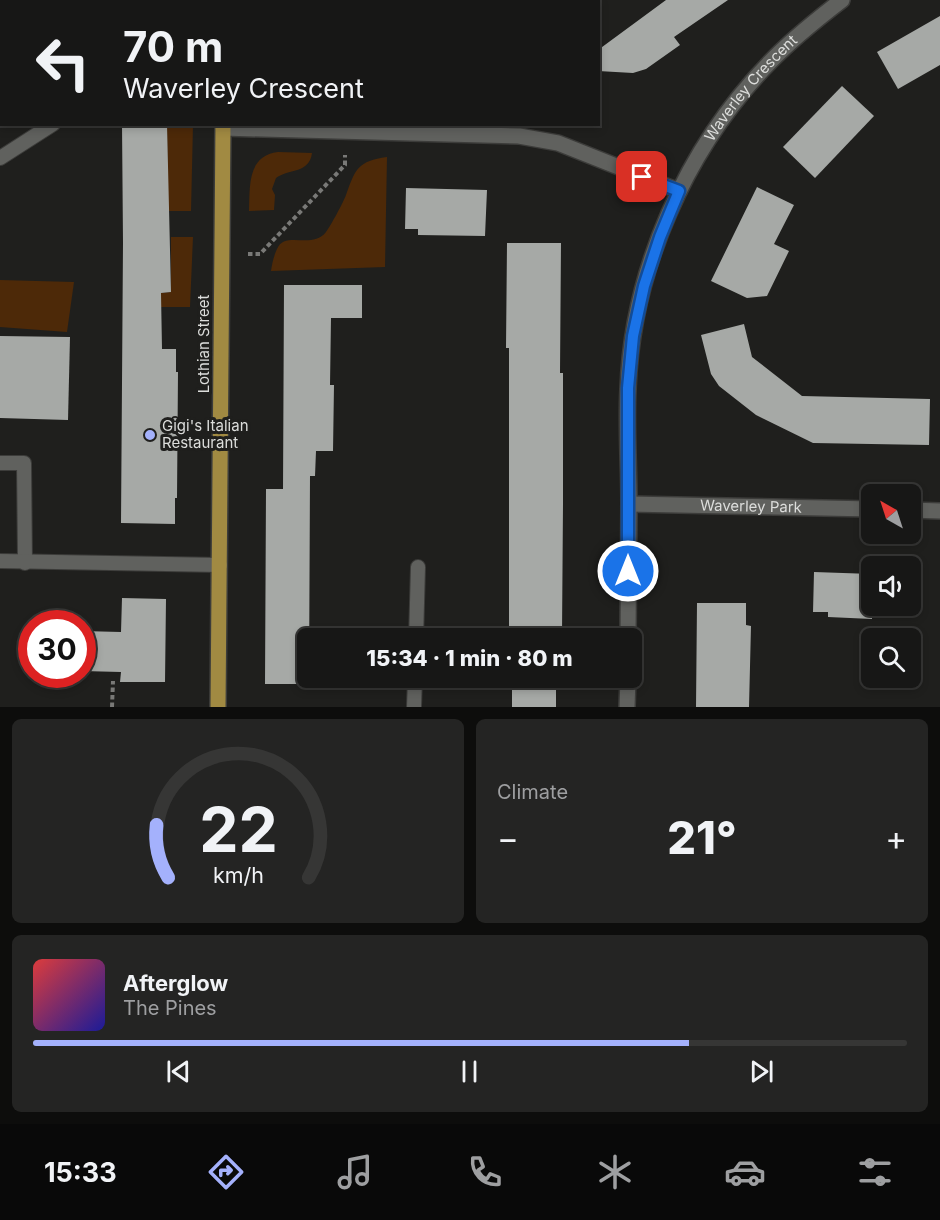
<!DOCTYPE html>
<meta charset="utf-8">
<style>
body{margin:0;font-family:Inter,sans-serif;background:#242423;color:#f1f3f6;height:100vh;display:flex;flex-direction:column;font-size:22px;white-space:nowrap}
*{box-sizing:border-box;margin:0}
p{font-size:20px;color:#9e9fa1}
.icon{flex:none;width:33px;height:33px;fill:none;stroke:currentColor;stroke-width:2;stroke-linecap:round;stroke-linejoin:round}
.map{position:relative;height:707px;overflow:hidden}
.side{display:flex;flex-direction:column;gap:12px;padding:12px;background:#0d0d0c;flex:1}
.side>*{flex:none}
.top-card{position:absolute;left:0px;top:0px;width:600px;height:126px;box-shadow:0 3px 9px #0003,0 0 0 2px #363635;background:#171716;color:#f1f3f6;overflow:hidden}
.needle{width:39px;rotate:321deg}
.tools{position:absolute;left:861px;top:484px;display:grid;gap:12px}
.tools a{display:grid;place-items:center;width:60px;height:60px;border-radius:9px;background:#171716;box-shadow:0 3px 9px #0003,0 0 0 2px #363635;font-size:30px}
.speed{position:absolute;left:18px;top:610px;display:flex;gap:12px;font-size:30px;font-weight:700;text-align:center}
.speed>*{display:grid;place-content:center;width:78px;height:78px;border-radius:50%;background:#171716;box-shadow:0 3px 9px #0003,0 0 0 2px #363635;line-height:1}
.speed .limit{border:9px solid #d22;background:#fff;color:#111}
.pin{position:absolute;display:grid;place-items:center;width:51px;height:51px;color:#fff;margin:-26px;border-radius:12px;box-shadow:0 3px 9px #0006}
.me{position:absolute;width:66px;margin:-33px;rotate:0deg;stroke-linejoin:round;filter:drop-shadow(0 0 4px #0008)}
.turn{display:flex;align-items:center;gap:21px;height:126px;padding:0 24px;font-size:27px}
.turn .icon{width:78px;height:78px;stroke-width:2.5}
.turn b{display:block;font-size:42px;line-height:51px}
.big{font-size:45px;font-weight:800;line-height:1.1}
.side .widget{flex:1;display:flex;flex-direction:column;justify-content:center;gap:9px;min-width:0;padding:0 21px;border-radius:9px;background:#242423}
.side .dial{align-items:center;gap:0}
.dial svg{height:156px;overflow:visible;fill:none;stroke:#363635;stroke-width:7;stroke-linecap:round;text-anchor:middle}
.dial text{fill:#f1f3f6;stroke:none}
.song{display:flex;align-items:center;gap:18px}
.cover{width:72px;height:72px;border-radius:9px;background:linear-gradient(135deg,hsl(0 70% 55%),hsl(240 70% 35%))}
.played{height:6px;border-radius:3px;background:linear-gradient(90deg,#a4b1fc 75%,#363635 75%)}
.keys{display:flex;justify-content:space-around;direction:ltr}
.heat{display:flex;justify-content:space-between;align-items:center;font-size:33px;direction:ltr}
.side .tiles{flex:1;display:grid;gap:12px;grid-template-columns:1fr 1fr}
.widget:last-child{grid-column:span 2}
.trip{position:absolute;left:297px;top:628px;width:345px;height:60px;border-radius:9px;background:#171716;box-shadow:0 3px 9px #0003,0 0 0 2px #363635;font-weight:800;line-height:60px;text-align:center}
.tabs{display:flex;height:96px;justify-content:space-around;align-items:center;background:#090909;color:#9e9fa1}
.tabs .icon{width:42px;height:42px}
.tabs .current{color:#a4b1fc}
.tabs b{font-size:27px;color:#f1f3f6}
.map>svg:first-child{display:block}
.green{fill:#4d2908}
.building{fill:#a6a9a6}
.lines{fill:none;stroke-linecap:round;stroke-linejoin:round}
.service-casing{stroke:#3c3c3a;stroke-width:16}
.minor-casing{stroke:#3c3c3a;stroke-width:18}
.primary-casing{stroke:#3c3c3a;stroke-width:18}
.path{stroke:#797977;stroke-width:4;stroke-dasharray:4.5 3;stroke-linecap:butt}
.service{stroke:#60615e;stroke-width:14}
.minor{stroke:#60615e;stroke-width:15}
.primary{stroke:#a18a42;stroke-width:15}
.route-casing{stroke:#114b97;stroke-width:15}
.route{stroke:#1a73e8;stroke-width:10}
.poi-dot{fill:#a4b1fc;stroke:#1f1f1d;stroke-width:2}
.labels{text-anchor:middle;stroke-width:6;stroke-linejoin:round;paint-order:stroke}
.street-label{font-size:15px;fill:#dcdddb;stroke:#1f1f1d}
.poi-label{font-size:15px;fill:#dcdddb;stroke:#1f1f1d;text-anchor:start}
</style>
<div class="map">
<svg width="940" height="707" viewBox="0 0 940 707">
<rect width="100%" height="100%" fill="#1f1f1d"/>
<!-- green -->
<g class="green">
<polygon points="167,125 193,125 191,211 168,211"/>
<path d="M278,152L312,153C309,174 290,168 276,178L272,189L275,195L274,210L249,211C250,186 247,156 278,152Z"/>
<path d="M387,157L385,267L271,271C272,264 274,255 277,249C285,230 312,250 326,232C331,225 343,203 346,195C355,169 358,161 387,157Z"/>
<polygon points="171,237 193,237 190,307 161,307 161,293 171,292"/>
<polygon points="0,280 74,282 67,332 0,327"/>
</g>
<!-- building -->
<g class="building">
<polygon points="666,0 728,0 674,37 680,45 646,69 633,73 598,71 598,50"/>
<polygon points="940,16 940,65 898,89 877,52"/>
<polygon points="842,86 874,116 815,178 783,147"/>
<polygon points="122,124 167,124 171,292 161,293 162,349 176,349 176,372 178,372 177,498 175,498 175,524 121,523 123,243"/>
<polygon points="757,187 794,205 774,244 789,251 767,296 747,298 711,281"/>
<polygon points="406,188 487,190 485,236 418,235 418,229 405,229"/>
<polygon points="507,243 561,243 560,373 563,373 563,504 562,634 559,633 559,639 509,639 509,348 506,348"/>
<polygon points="284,285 362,285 362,318 331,318 330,385 334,385 333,451 316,451 315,476 310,476 309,684 265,684 266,489 283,489"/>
<polygon points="744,324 752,357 802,396 930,399 929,445 813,443 756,415 719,386 711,374 701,335"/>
<polygon points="0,336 70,337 68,420 0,418"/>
<polygon points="814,572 872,574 872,619 828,617 828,612 813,612"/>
<polygon points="122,598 166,599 165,682 120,682 121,672 82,671 82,631 121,632"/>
<polygon points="697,603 746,603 746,625 751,626 749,707 696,707"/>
<polygon points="509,678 559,678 559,685 556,685 556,707 512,707 512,680"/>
</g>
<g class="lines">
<!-- service casing -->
<g class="service-casing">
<g id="service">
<polyline points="0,158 53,124"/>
<polyline points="0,463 24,463 25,563"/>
<polyline points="0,561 220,565"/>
<polyline points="416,639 418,567"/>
<polyline points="414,707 415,678"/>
</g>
</g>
<!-- minor casing -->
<g class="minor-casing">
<g id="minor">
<polyline points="223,128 519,136 558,143 679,191"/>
<path id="s1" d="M629,504L872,509"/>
<polyline points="910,510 940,511"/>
<path id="s2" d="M628,639C628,594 629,548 629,503C629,465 626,427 628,389C632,270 686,148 770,62C792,39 816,20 842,0"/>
<polyline points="627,707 628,678"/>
</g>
</g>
<!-- primary casing -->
<g class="primary-casing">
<g id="primary">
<polyline points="219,2 219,0"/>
<polyline points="218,707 223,124"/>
</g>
</g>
<!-- path -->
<g class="path">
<polyline points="153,2 156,0"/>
<polyline points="0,73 2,72"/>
<polyline points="248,254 260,254 345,165 345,155"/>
<polyline points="112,707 113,681"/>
</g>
<!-- service -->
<use href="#service" class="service"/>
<!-- minor -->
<use href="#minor" class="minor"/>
<!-- primary -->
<use href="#primary" class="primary"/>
</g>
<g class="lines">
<!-- route casing -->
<g class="route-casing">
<polyline id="route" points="628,571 628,388 633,336 644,286 660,237 679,191 642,177"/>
</g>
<!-- route -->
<use href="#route" class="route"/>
</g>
<!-- markers -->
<circle class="poi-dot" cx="150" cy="435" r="6"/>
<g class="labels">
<!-- street labels -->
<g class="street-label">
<text dy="5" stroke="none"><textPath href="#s2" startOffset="582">Waverley Crescent</textPath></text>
<text transform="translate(204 344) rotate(-90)" y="5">Lothian Street</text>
<text dy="5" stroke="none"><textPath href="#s1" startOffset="122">Waverley Park</textPath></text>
</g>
<!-- poi labels -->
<g class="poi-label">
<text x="162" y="431">Gigi's Italian<tspan x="162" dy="17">Restaurant</tspan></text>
</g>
</g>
</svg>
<div class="tools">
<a><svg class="needle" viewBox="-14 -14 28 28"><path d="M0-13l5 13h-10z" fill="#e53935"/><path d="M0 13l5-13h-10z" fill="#9e9fa1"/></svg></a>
<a><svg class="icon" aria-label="sound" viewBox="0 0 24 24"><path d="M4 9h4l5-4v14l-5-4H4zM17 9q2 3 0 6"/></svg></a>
<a><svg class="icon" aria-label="search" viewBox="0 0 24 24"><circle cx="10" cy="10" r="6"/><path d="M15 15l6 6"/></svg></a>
</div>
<div class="speed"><div class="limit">30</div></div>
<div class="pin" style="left:642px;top:177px;background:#d93025"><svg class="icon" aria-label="arrive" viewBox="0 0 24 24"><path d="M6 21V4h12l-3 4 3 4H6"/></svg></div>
<svg class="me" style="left:628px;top:571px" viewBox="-20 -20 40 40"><circle r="17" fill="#1a73e8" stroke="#fff" stroke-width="3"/><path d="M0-11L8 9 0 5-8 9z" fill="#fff"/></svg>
<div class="trip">15:34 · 1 min · 80 m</div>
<div class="top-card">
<div class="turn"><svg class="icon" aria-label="left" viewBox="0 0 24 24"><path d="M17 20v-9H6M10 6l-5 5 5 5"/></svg><div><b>70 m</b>Waverley Crescent</div></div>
</div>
</div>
<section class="side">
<div class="tiles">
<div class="widget dial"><svg viewBox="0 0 100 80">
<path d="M14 69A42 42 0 1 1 86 69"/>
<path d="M14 69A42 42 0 0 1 8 42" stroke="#a4b1fc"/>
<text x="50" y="56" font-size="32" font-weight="700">22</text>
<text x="50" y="72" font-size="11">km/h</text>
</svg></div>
<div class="widget"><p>Climate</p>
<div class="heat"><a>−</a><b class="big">21°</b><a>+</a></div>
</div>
<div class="widget">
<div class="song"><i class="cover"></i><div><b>Afterglow</b><p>The Pines</p></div></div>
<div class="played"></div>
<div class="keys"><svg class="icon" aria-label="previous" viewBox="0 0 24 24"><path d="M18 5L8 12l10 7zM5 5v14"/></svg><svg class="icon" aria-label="pause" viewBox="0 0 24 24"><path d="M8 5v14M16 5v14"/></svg><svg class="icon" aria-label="next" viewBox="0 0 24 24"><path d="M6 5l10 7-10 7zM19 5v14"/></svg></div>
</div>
</div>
</section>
<nav class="tabs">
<b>15:33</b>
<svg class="icon current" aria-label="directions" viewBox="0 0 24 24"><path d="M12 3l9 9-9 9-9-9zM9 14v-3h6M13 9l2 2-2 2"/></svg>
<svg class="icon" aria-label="music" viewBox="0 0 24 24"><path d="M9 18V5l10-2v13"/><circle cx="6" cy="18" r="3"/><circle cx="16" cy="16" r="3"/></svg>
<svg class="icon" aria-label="phone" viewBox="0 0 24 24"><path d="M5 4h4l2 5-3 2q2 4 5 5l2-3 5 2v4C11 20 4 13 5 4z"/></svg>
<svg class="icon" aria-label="climate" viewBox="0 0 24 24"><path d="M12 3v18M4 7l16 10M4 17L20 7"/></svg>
<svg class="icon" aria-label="car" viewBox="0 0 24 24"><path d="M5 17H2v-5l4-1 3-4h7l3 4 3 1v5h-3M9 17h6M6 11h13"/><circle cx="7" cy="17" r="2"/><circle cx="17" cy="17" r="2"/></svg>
<svg class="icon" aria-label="filters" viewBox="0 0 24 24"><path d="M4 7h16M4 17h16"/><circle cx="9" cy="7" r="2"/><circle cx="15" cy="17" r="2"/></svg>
</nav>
